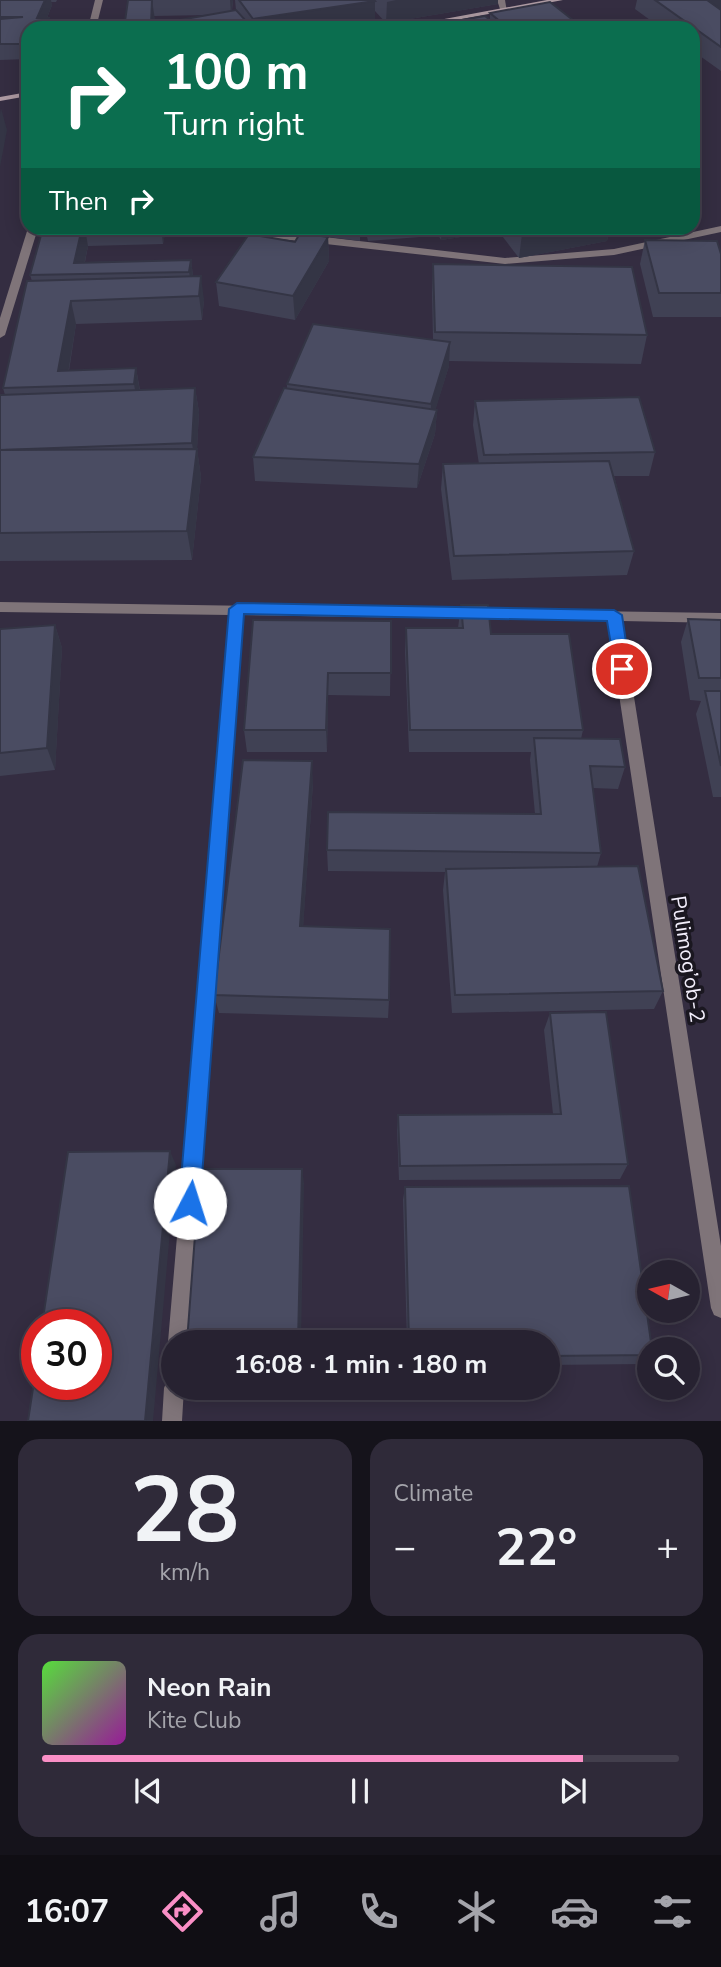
<!DOCTYPE html>
<meta charset="utf-8">
<style>
body{margin:0;font-family:"Nunito Sans",sans-serif;background:#2f2a39;color:#f1f3f6;height:100vh;display:flex;flex-direction:column;font-size:26px;white-space:nowrap}
*{box-sizing:border-box;margin:0}
p{font-size:23px;color:#a4a4ab}
.icon{flex:none;width:38px;height:38px;fill:none;stroke:currentColor;stroke-width:2;stroke-linecap:round;stroke-linejoin:round}
.map{position:relative;height:1421px;overflow:hidden}
.side{display:flex;flex-direction:column;gap:18px;padding:18px;background:#15131b;flex:1}
.side>*{flex:none}
.banner{position:absolute;left:21px;top:21px;width:679px;height:214px;border-radius:21px;box-shadow:0 4px 18px #0003,0 0 0 2px #433f4d;background:#0b6e4f;color:#fff;overflow:hidden}
.needle{width:46px;rotate:278deg}
.buttons{position:absolute;left:637px;top:1260px;display:grid;gap:14px}
.buttons a{display:grid;place-items:center;width:63px;height:63px;border-radius:50%;background:#272231;box-shadow:0 4px 18px #0003,0 0 0 2px #433f4d;font-size:35px}
.speed{position:absolute;left:21px;top:1309px;display:flex;gap:14px;font-size:35px;font-weight:700;text-align:center}
.speed>*{display:grid;place-content:center;width:91px;height:91px;border-radius:50%;background:#272231;box-shadow:0 4px 18px #0003,0 0 0 2px #433f4d;line-height:1}
.speed .limit{border:10px solid #d22;background:#fff;color:#111}
.pin{position:absolute;display:grid;place-items:center;width:60px;height:60px;color:#fff;margin:-30px;border:4px solid #fff;border-radius:50%;box-shadow:0 2px 7px #0007}
.me{position:absolute;width:77px;margin:-38px;rotate:5deg;stroke-linejoin:round;filter:drop-shadow(0 0 5px #0008)}
.turn{display:flex;align-items:center;gap:24px;height:147px;padding:0 28px;font-size:32px}
.turn .icon{width:91px;height:91px;stroke-width:2.5}
.turn b{display:block;font-size:49px;line-height:60px}
.then{display:flex;align-items:center;height:66px;padding:0 28px;background:#0003;gap:14px;font-size:26px}
.big{font-size:52px;font-weight:700;line-height:1.1}
.side .widget{flex:1;display:flex;flex-direction:column;justify-content:center;gap:10px;min-width:0;padding:0 24px;border-radius:21px;background:#2f2a39}
.side .dial{align-items:center;gap:0}
.dial b{font-size:91px;line-height:1}
.song{display:flex;align-items:center;gap:21px}
.cover{width:84px;height:84px;border-radius:10px;background:linear-gradient(135deg,hsl(110 70% 55%),hsl(300 70% 35%))}
.played{height:7px;border-radius:4px;background:linear-gradient(90deg,#fa8fc6 85%,#433f4d 85%)}
.keys{display:flex;justify-content:space-around;direction:ltr}
.heat{display:flex;justify-content:space-between;align-items:center;font-size:38px;direction:ltr}
.side .tiles{flex:1;display:grid;gap:18px;grid-template-columns:1fr 1fr}
.widget:last-child{grid-column:span 2}
.trip{position:absolute;left:161px;top:1330px;width:399px;height:70px;border-radius:35px;background:#272231;box-shadow:0 4px 18px #0003,0 0 0 2px #433f4d;font-weight:700;line-height:70px;text-align:center}
.tab-bar{display:flex;height:112px;justify-content:space-around;align-items:center;background:#100e14;color:#a4a4ab}
.tab-bar .icon{width:49px;height:49px}
.tab-bar .on{color:#fa8fc6}
.tab-bar b{font-size:32px;color:#f1f3f6}
.map>svg:first-child{display:block}
.lines{fill:none;stroke-linecap:round;stroke-linejoin:round}
.minor{fill:#7f7479;fill-rule:evenodd}
.secondary{fill:#ac99a1;fill-rule:evenodd}
.wall{fill:#404154;fill-rule:evenodd}
.shaded-wall{fill:#343545}
.building{fill:#4a4c62;stroke:#343545;stroke-width:2}
.route{fill:#1a73e8;stroke:#114b97;stroke-width:2}
.labels{text-anchor:middle;stroke-width:7;stroke-linejoin:round;paint-order:stroke}
.street-label{font-size:21px;fill:#f2eefb;stroke:#1a1720}
</style>
<div class="map">
<svg width="721" height="1421" viewBox="0 0 721 1421">
<rect width="100%" height="100%" fill="#342d41"/>
<g class="lines">
<!-- minor -->
<g class="minor">
<polygon points="95,0 103,0 96,28 88,28"/>
<polygon points="497,0 505,0 507,12 501,12"/>
<polygon points="721,226 721,232 614,255 505,264 272,238 230,228 247,228 505,258 614,249"/>
<polygon points="28,228 38,228 5,335 0,338 0,318"/>
<polygon points="0,602 721,613 721,623 622,621 721,1246 721,1318 714,1315 711,1308 608,621 243,615 188,1342 173,1342 173,1350 168,1342 230,615 0,612"/>
<polygon points="173,1378 173,1388 184,1388 182,1421 162,1421 164,1388 167,1381"/>
</g>
<!-- secondary -->
<g class="secondary">
<polygon points="547,0 563,0 413,28 396,28"/>
<polygon points="28,92 28,96 0,101 0,97"/>
</g>
</g>
<!-- wall -->
<g class="wall">
<polygon points="0,0 57,0 56,2 51,2 52,5 47,18 28,28 28,59 0,60"/>
<path d="M128,0H233L232,11L236,10L235,0H498V4L386,23L375,11V22L338,28H124ZM208,15L155,25L154,16Z"/>
<polygon points="637,0 721,0 721,71 693,51 693,28 661,28 635,9"/>
<polygon points="490,13 583,28 427,28 427,26 490,19"/>
<polygon points="43,228 166,228 163,244 88,246 85,262 191,260 193,276 204,300 202,320 76,324 69,371 136,368 140,390 195,388 199,412 197,449 201,477 192,560 0,561 0,395 5,395 3,388 32,281 30,275"/>
<polygon points="255,228 360,228 360,241 328,237 329,261 295,320 219,306 216,282 295,242 299,234 255,230"/>
<polygon points="365,228 421,228 420,237 368,241"/>
<polygon points="434,228 494,228 494,232 441,240"/>
<polygon points="496,228 610,228 607,241 519,258"/>
<polygon points="645,240 721,254 721,317 653,317 640,264"/>
<polygon points="433,264 647,335 641,364 449,361 449,366 435,410 437,410 435,434 417,488 255,481 253,457 287,389 287,384 433,340 432,292"/>
<polygon points="475,401 655,452 649,476 614,476 634,551 627,575 452,580 441,489 443,464 479,464 473,425"/>
<polygon points="461,605 491,634 583,730 581,739 625,767 618,789 593,788 601,853 597,867 663,991 654,1009 452,1013 443,890 445,872 328,871 327,850 535,814 530,760 531,752 409,752 405,651 406,628 458,628"/>
<polygon points="688,619 721,620 721,797 713,797 696,714 701,701 690,700 681,642"/>
<polygon points="391,621 390,696 328,695 327,752 247,752 244,730"/>
<polygon points="55,625 62,648 55,770 0,776 0,629"/>
<polygon points="313,783 303,926 389,1000 388,1018 219,1013 214,995"/>
<polygon points="550,1013 628,1164 620,1179 399,1180 397,1130 398,1115 553,1114 544,1030"/>
<polygon points="405,1187 649,1349 649,1358 642,1364 548,1365 548,1342 407,1342 403,1200"/>
</g>
<!-- shaded-wall -->
<g class="shaded-wall">
<polygon points="45,0 51,0 52,5 43,28 37,18"/>
<polygon points="152,0 155,20 155,28 151,28"/>
<polygon points="230,0 233,0 231,15"/>
<polygon points="396,0 498,0 498,4 386,23 387,2"/>
<polygon points="704,0 721,0 721,11"/>
<polygon points="375,1 375,22 338,28 254,28 253,19"/>
<polygon points="49,18 51,28 46,28"/>
<polygon points="247,22 247,28 209,28"/>
<polygon points="1,108 7,130 0,167 0,114"/>
<polygon points="82,228 85,228 88,246 82,274 74,263"/>
<polygon points="161,228 166,228 163,244"/>
<polygon points="442,228 494,228 494,232 441,240"/>
<polygon points="558,228 610,228 607,241 519,258 522,234"/>
<polygon points="328,237 329,261 295,320 293,296"/>
<polygon points="191,260 194,284 193,295 189,272"/>
<polygon points="201,276 204,300 202,320 199,296"/>
<polygon points="71,301 76,324 66,386 58,371"/>
<polygon points="450,342 449,366 430,428 431,404"/>
<polygon points="136,368 140,392 138,408 134,384"/>
<polygon points="195,388 199,412 197,450 197,449 201,477 192,560 187,531 195,463 192,443"/>
<polygon points="437,410 435,434 417,488 419,464"/>
<polygon points="55,625 62,648 55,770 47,748"/>
<polygon points="328,673 328,695 327,752 326,730"/>
<polygon points="312,761 313,783 302,945 300,926"/>
<polygon points="170,1151 176,1165 153,1421 145,1421"/>
<polygon points="302,1169 304,1183 301,1342 298,1342"/>
</g>
<!-- building -->
<g class="building">
<polygon points="0,0 45,0 37,18 49,18 46,28 28,28 28,44 0,44 0,19 23,17 0,17"/>
<polygon points="128,0 152,0 151,25 236,10 247,22 209,28 124,28"/>
<polygon points="239,0 374,0 375,1 253,19"/>
<polygon points="655,0 707,0 721,10 721,47"/>
<polygon points="550,2 583,28 508,28 490,13"/>
<polygon points="485,16 500,28 429,28 427,26"/>
<polygon points="43,228 82,228 74,263 191,260 189,272 30,275"/>
<polygon points="517,228 558,228 522,234"/>
<polygon points="300,233 328,237 293,296 216,282 249,234 295,242"/>
<polygon points="645,240 717,241 721,254 721,293 659,293"/>
<polygon points="433,264 632,267 647,335 435,332"/>
<polygon points="201,276 199,296 71,301 58,371 136,368 134,384 3,388 27,281"/>
<polygon points="313,324 450,342 431,404 287,384"/>
<polygon points="195,388 192,443 0,450 0,395"/>
<polygon points="284,388 437,410 419,464 253,457"/>
<polygon points="639,397 655,452 484,455 475,401"/>
<polygon points="197,449 187,531 0,533 0,450"/>
<polygon points="609,461 634,551 454,556 443,464"/>
<polygon points="461,605 488,605 491,634 569,634 583,730 410,730 406,628 463,628"/>
<polygon points="688,619 721,620 721,678 699,678"/>
<polygon points="253,620 391,621 391,673 328,673 326,730 244,730"/>
<polygon points="55,625 47,748 0,753 0,629"/>
<polygon points="705,691 721,691 721,766"/>
<polygon points="534,738 620,739 625,767 590,766 601,853 327,850 328,812 541,814"/>
<polygon points="243,760 312,761 300,926 390,929 389,1000 214,995"/>
<polygon points="638,866 663,991 455,995 446,869"/>
<polygon points="606,1012 628,1164 400,1166 398,1115 561,1114 550,1013"/>
<polygon points="170,1151 145,1421 28,1421 37,1362 37,1384 96,1384 96,1325 42,1325 68,1152"/>
<polygon points="200,1169 302,1169 298,1342 187,1342"/>
<polygon points="629,1186 652,1349 649,1349 649,1355 548,1356 548,1342 409,1342 405,1187"/>
</g>
<!-- route -->
<polygon class="route" points="237,603 614,610 622,615 630,669 622,675 615,669 607,621 244,614 200,1203 197,1211 190,1214 182,1211 179,1203 229,609"/>
<g class="labels">
<!-- street labels -->
<g class="street-label">
<text transform="translate(688 959) rotate(81)" y="7">Pulimog’ob-2</text>
</g>
</g>
</svg>
<div class="buttons">
<a><svg class="needle" viewBox="-14 -14 28 28"><path d="M0-13l5 13h-10z" fill="#e53935"/><path d="M0 13l5-13h-10z" fill="#a4a4ab"/></svg></a>
<a><svg class="icon" aria-label="search" viewBox="0 0 24 24"><circle cx="10" cy="10" r="6"/><path d="M15 15l6 6"/></svg></a>
</div>
<div class="speed"><div class="limit">30</div></div>
<div class="pin" style="left:622px;top:669px;background:#d93025"><svg class="icon" aria-label="arrive" viewBox="0 0 24 24"><path d="M6 21V4h12l-3 4 3 4H6"/></svg></div>
<svg class="me" style="left:190px;top:1203px" viewBox="-20 -20 40 40"><circle r="19" fill="#fff"/><path d="M0-13L10 11 0 6-10 11z" fill="#1a73e8"/></svg>
<div class="trip">16:08 · 1 min · 180 m</div>
<div class="banner">
<div class="turn"><svg class="icon" aria-label="right" viewBox="0 0 24 24"><path d="M7 20v-9h11M14 6l5 5-5 5"/></svg><div><b>100 m</b>Turn right</div></div>
<div class="then">Then<svg class="icon" aria-label="right" viewBox="0 0 24 24"><path d="M7 20v-9h11M14 6l5 5-5 5"/></svg></div>
</div>
</div>
<section class="side">
<div class="tiles">
<div class="widget dial"><b>28</b><p>km/h</p></div>
<div class="widget"><p>Climate</p>
<div class="heat"><a>−</a><b class="big">22°</b><a>+</a></div>
</div>
<div class="widget">
<div class="song"><i class="cover"></i><div><b>Neon Rain</b><p>Kite Club</p></div></div>
<div class="played"></div>
<div class="keys"><svg class="icon" aria-label="previous" viewBox="0 0 24 24"><path d="M18 5L8 12l10 7zM5 5v14"/></svg><svg class="icon" aria-label="pause" viewBox="0 0 24 24"><path d="M8 5v14M16 5v14"/></svg><svg class="icon" aria-label="next" viewBox="0 0 24 24"><path d="M6 5l10 7-10 7zM19 5v14"/></svg></div>
</div>
</div>
</section>
<nav class="tab-bar">
<b>16:07</b>
<svg class="icon on" aria-label="directions" viewBox="0 0 24 24"><path d="M12 3l9 9-9 9-9-9zM9 14v-3h6M13 9l2 2-2 2"/></svg>
<svg class="icon" aria-label="music" viewBox="0 0 24 24"><path d="M9 18V5l10-2v13"/><circle cx="6" cy="18" r="3"/><circle cx="16" cy="16" r="3"/></svg>
<svg class="icon" aria-label="phone" viewBox="0 0 24 24"><path d="M5 4h4l2 5-3 2q2 4 5 5l2-3 5 2v4C11 20 4 13 5 4z"/></svg>
<svg class="icon" aria-label="climate" viewBox="0 0 24 24"><path d="M12 3v18M4 7l16 10M4 17L20 7"/></svg>
<svg class="icon" aria-label="car" viewBox="0 0 24 24"><path d="M5 17H2v-5l4-1 3-4h7l3 4 3 1v5h-3M9 17h6M6 11h13"/><circle cx="7" cy="17" r="2"/><circle cx="17" cy="17" r="2"/></svg>
<svg class="icon" aria-label="filters" viewBox="0 0 24 24"><path d="M4 7h16M4 17h16"/><circle cx="9" cy="7" r="2"/><circle cx="15" cy="17" r="2"/></svg>
</nav>
